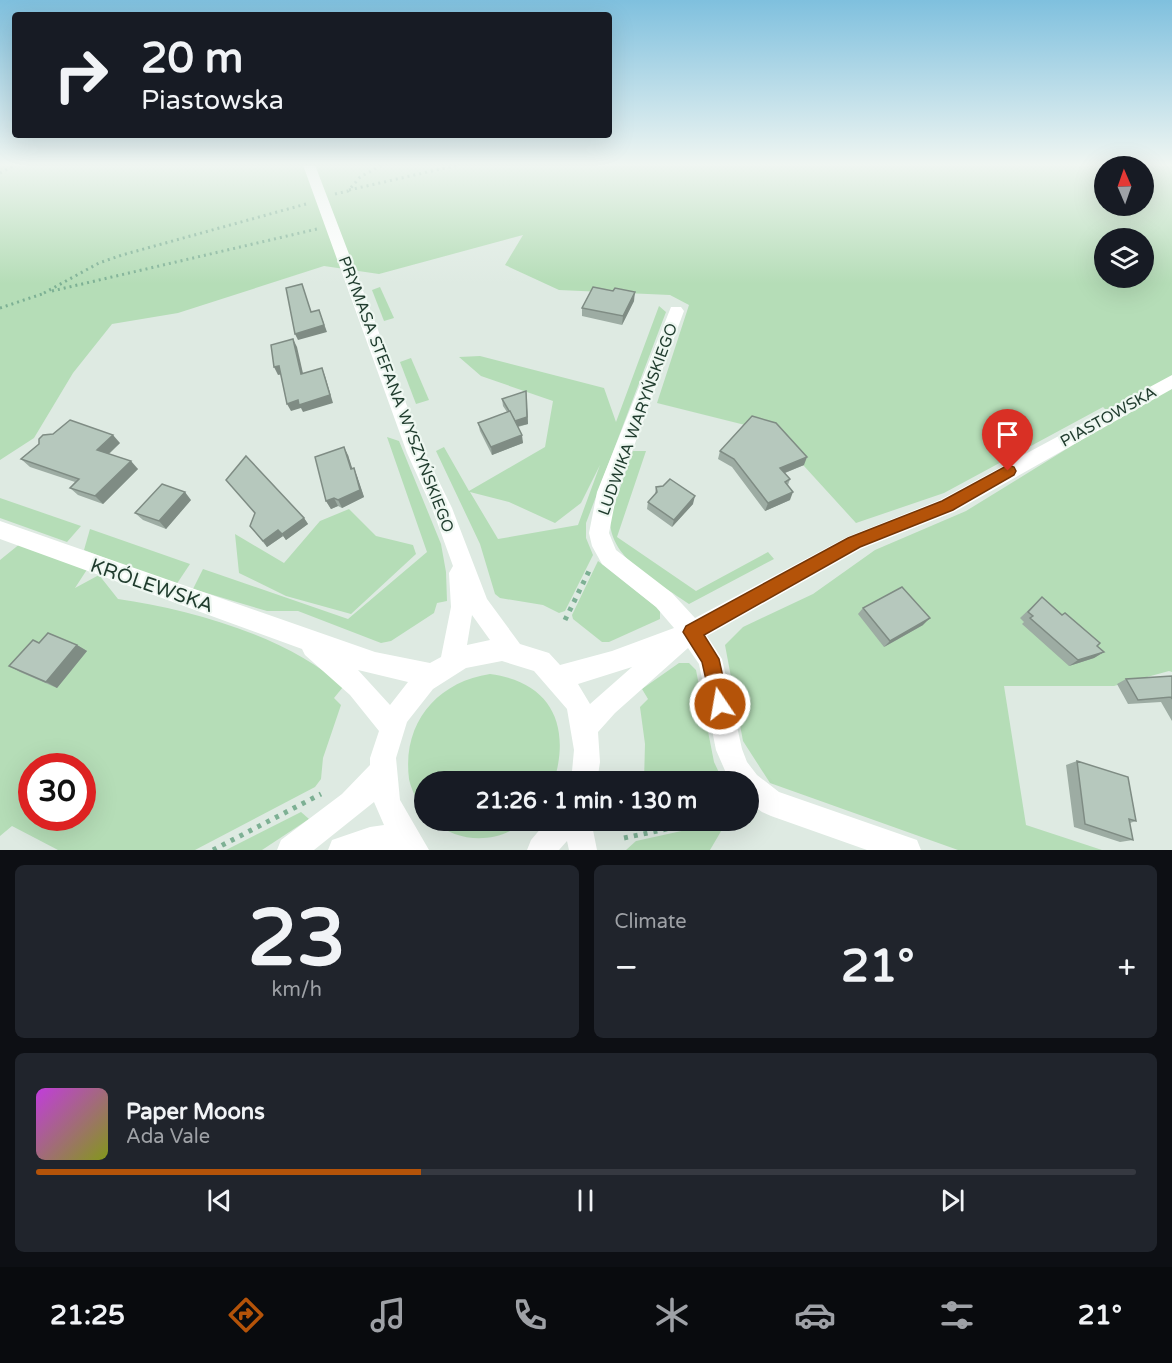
<!DOCTYPE html>
<meta charset="utf-8">
<style>
body{margin:0;font-family:"Varela Round",sans-serif;background:#20242c;color:#f1f3f6;height:100vh;display:flex;flex-direction:column;font-size:22px;white-space:nowrap}
*{box-sizing:border-box;margin:0}
p{font-size:20px;color:#9ea1a6}
.icon{flex:none;width:33px;height:33px;fill:none;stroke:currentColor;stroke-width:2;stroke-linecap:round;stroke-linejoin:round}
.map{position:relative;height:850px;overflow:hidden}
.side{display:flex;flex-direction:column;gap:15px;padding:15px;background:#0d0f14;flex:1}
.side>*{flex:none}
.guide{position:absolute;left:12px;top:12px;width:600px;height:126px;border-radius:6px;box-shadow:0 6px 24px #0002;background:#171b24;color:#f1f3f6;overflow:hidden}
.needle{width:39px;rotate:358deg}
.fabs{position:absolute;left:1094px;top:156px;display:grid;gap:12px}
.fabs a{display:grid;place-items:center;width:60px;height:60px;border-radius:50%;background:#171b24;box-shadow:0 6px 24px #0002;font-size:30px}
.speed{position:absolute;left:18px;top:753px;display:flex;gap:12px;font-size:30px;font-weight:700;text-align:center}
.speed>*{display:grid;place-content:center;width:78px;height:78px;border-radius:50%;background:#171b24;box-shadow:0 6px 24px #0002;line-height:1}
.speed .limit{border:9px solid #d22;background:#fff;color:#111}
.pin{position:absolute;display:grid;place-items:center;width:51px;height:51px;color:#fff;margin:-62px -26px;border-radius:50% 50% 50% 0;rotate:-45deg;box-shadow:0 0 6px #0007}
.pin .icon{rotate:45deg}
.me{position:absolute;width:66px;margin:-33px;rotate:348deg;stroke-linejoin:round;filter:drop-shadow(0 0 4px #0008)}
.turn{display:flex;align-items:center;gap:21px;height:126px;padding:0 30px;font-size:27px}
.turn .icon{width:78px;height:78px;stroke-width:2.5}
.turn b{display:block;font-size:42px;line-height:51px}
.big{font-size:45px;font-weight:800;line-height:1.1}
.side .tile{flex:1;display:flex;flex-direction:column;justify-content:center;gap:9px;min-width:0;padding:0 21px;border-radius:9px;background:#20242c}
.side .dial{align-items:center;gap:0}
.dial b{font-size:78px;line-height:1}
.song{display:flex;align-items:center;gap:18px}
.cover{width:72px;height:72px;border-radius:9px;background:linear-gradient(135deg,hsl(290 70% 55%),hsl(70 70% 35%))}
.played{height:6px;border-radius:3px;background:linear-gradient(90deg,#b45309 35%,#363941 35%)}
.keys{display:flex;justify-content:space-around;direction:ltr}
.heat{display:flex;justify-content:space-between;align-items:center;font-size:33px;direction:ltr}
.side .tiles{flex:1;display:grid;gap:15px;grid-template-columns:1fr 1fr}
.tile:last-child{grid-column:span 2}
.trip{position:absolute;left:414px;top:771px;width:345px;height:60px;border-radius:30px;background:#171b24;box-shadow:0 6px 24px #0002;font-weight:800;line-height:60px;text-align:center}
.tab-bar{display:flex;height:96px;justify-content:space-around;align-items:center;background:#090b0e;color:#9ea1a6}
.tab-bar .icon{width:42px;height:42px}
.tab-bar .current{color:#b45309}
.tab-bar b{font-size:27px;color:#f1f3f6}
.map>svg:first-child{display:block}
.green{fill:#b5ddb7;fill-rule:evenodd}
.lines{fill:none;stroke-linecap:round;stroke-linejoin:round}
.path-far1{stroke:#7db094;stroke-width:3;stroke-dasharray:2 4;stroke-linecap:butt}
.path{stroke:#7db094;stroke-width:5;stroke-dasharray:4 6;stroke-linecap:butt}
.minor{fill:#fff;fill-rule:evenodd}
.wall{fill:#9daca3}
.shaded-wall{fill:#7f8c84}
.building{fill:#b6c8bd;stroke:#7f8c84;stroke-width:1.5}
.route{fill:#b45309;stroke:#753606;stroke-width:1.5}
.labels{text-anchor:middle;stroke-width:4.5;stroke-linejoin:round;paint-order:stroke}
.street-label{font-size:16px;fill:#1f3b2d;stroke:#eef7f1}
.near-street-label{font-size:20px;fill:#1f3b2d;stroke:#eef7f1}
</style>
<div class="map">
<svg width="1172" height="850" viewBox="0 0 1172 850">
<rect width="100%" height="100%" fill="#deeae2"/>
<!-- green -->
<g class="green">
<path d="M0,165H1172V672L1169,671L1114,686H1004L1026,825L1102,850H958L770,783L743,741L725,645L743,627L813,594L875,550L966,511L1115,419L1103,407L944,493L856,523L773,432L657,403L689,305L670,295L559,290L505,265L523,235L379,274L324,266L178,313L112,324L73,373L34,438L0,460ZM1104,166H1143V206H1104ZM1104,238H1143V278H1104Z"/>
<polygon points="380,287 394,318 384,321 372,290"/>
<path d="M659,306L666,312L586,523V538L593,555L565,611L559,613L543,605L500,598L495,594L480,544L436,451L444,447L469,491L545,447L553,401L481,376L459,357L480,356L604,388L616,422ZM600,465L578,525L498,539L470,492L509,502L555,523L581,503Z"/>
<polygon points="411,358 429,400 416,404 400,362"/>
<polygon points="387,437 399,441 441,544 446,572 447,601 437,603 434,613 391,641 381,643 298,611 267,611 193,589 203,569 348,619 427,552"/>
<path d="M633,451H646L617,537L696,591L768,552L774,559L689,604C659,582 608,560 610,517Z"/>
<polygon points="0,498 81,526 67,542 0,518"/>
<polygon points="349,509 376,536 413,545 416,554 351,614 286,596 239,573 235,534 284,563 320,521"/>
<polygon points="90,529 190,564 176,585 84,550"/>
<path d="M21,543L88,568L75,588L99,575L118,599C189,609 290,637 343,687L334,698L341,705L323,758L321,779L315,787L195,850H58L12,826L0,836V560ZM32,766H82V818H32Z"/>
<polygon points="598,561 660,610 660,619 609,642 602,642 573,619 572,615"/>
<polygon points="679,663 689,663 696,670 714,762 723,781 644,781 645,744 640,707 648,699 642,689"/>
<path d="M490,674C551,682 571,725 554,781L424,782V813L421,809C417,800 411,789 409,779C402,723 437,682 490,674Z"/>
<polygon points="301,812 309,819 262,850 226,850"/>
<path d="M433,821H525C499,844 459,844 433,821Z"/>
<polygon points="727,821 710,850 626,850 636,841"/>
</g>
<g class="lines">
<!-- path-far1 -->
<g class="path-far1">
<polyline points="0,173 15,165"/>
<polyline points="349,190 458,165"/>
<polyline points="335,194 348,191 360,177 382,165"/>
<polyline points="52,291 317,229"/>
<polyline points="44,293 99,263 122,255 306,204"/>
<polyline points="0,308 45,293"/>
</g>
<!-- path -->
<g class="path">
<polyline points="565,620 591,567"/>
<polyline points="624,838 709,820"/>
<polyline points="213,850 321,794"/>
</g>
<!-- minor -->
<g class="minor">
<path d="M303,165H315L425,453L452,508L487,599L520,644L549,653L560,665L612,651L674,628L656,607L602,564L592,546L589,533L597,492L671,307H681L684,311L617,492L609,533L616,550L672,593L695,618L847,537L940,500L1172,375V389L954,512L861,549L707,636L722,659L742,749L747,762L757,775L779,792L917,840L921,850H867L771,816L762,812L748,802V782H730L716,750L699,664L688,648L615,713L598,732L600,762L597,782H571L574,750L567,709L534,671L502,661L466,668L433,689L407,722L396,758L400,800L429,850H328L332,840L370,827L384,825L374,802L314,850H277L281,840L342,794L370,765V758L379,731L350,695L305,655L302,649L0,539V521L375,652L430,663L441,657L451,607L449,573L453,566L432,508L407,453ZM472,615L490,640L467,645ZM632,667L590,704L578,684ZM358,670L408,682L390,705Z"/>
<polygon points="548,820 591,820 597,850 569,850 567,841 559,850 527,850 531,840"/>
</g>
</g>
<!-- wall -->
<g class="wall">
<polygon points="634,301 622,325 582,316 582,308"/>
<polygon points="527,398 528,424 518,427 523,443 492,455 480,431 478,423 507,412 503,406 502,399"/>
<polygon points="120,443 109,454 138,469 103,504 78,495 70,488 75,482 30,467 21,459"/>
<polygon points="720,451 804,465 785,473 790,479 788,485 790,500 765,511 732,467 718,459"/>
<polygon points="348,455 352,469 357,476 364,497 342,508 338,506 331,509 326,501"/>
<polygon points="226,480 304,518 308,524 286,540 283,536 267,547 250,526 255,513"/>
<polygon points="656,487 693,504 672,527 647,509 648,502 655,494"/>
<polygon points="191,500 166,529 143,520 135,513"/>
<polygon points="1042,597 1097,646 1104,652 1094,658 1069,666 1022,624 1024,622 1020,618"/>
<polygon points="863,608 923,625 884,647 858,614"/>
<polygon points="39,643 77,645 87,651 57,688 20,672 9,666"/>
<polygon points="1172,676 1172,721 1161,702 1128,704 1117,684 1126,679"/>
<polygon points="1077,761 1136,821 1130,823 1133,840 1120,842 1074,827 1066,765"/>
</g>
<!-- shaded-wall -->
<g class="shaded-wall">
<polygon points="635,292 634,301 622,325 623,316"/>
<polygon points="319,310 327,332 298,340 295,334"/>
<polygon points="293,339 297,347 305,382 301,374"/>
<polygon points="279,366 283,374 278,375 274,367"/>
<polygon points="322,368 325,376 333,403 303,412 301,408 291,411 287,404"/>
<polygon points="526,391 528,424 515,427 515,421"/>
<polygon points="113,435 120,443 104,458 97,450"/>
<polygon points="522,435 523,443 492,455 491,447"/>
<polygon points="344,447 348,455 355,477 351,469"/>
<polygon points="807,457 804,465 777,476 780,468"/>
<polygon points="131,461 138,469 103,504 95,496"/>
<polygon points="354,468 357,476 364,497 342,508 338,500"/>
<polygon points="185,492 191,500 166,529 159,521"/>
<polygon points="793,492 790,500 765,511 768,503"/>
<polygon points="695,496 693,504 672,527 674,520"/>
<polygon points="334,498 338,506 331,509 326,501"/>
<polygon points="304,518 308,524 286,540 282,534"/>
<polygon points="278,530 283,536 267,547 263,541"/>
<polygon points="930,618 923,625 884,647 890,641"/>
<polygon points="77,645 87,651 57,688 46,682"/>
<polygon points="1104,652 1094,658 1069,666 1078,660"/>
</g>
<!-- building -->
<g class="building">
<polygon points="302,284 311,312 319,310 324,325 295,334 286,288"/>
<polygon points="593,287 613,291 615,288 635,292 623,316 582,308"/>
<polygon points="293,339 301,374 322,368 330,395 299,405 298,400 287,404 279,366 274,367 271,345"/>
<polygon points="526,391 527,417 515,421 502,399"/>
<polygon points="510,411 522,435 491,447 478,423"/>
<polygon points="752,416 776,423 807,457 780,468 790,479 785,482 793,492 768,503 734,459 720,451"/>
<polygon points="70,420 113,435 97,450 131,461 95,496 70,488 79,479 21,459 39,444 39,439 43,435 53,434"/>
<polygon points="344,447 351,469 354,468 360,490 338,500 334,498 326,501 315,457"/>
<polygon points="246,456 304,518 282,534 278,530 263,541 250,526 255,513 226,480"/>
<polygon points="670,479 695,496 674,520 648,502 657,492 656,487 663,486"/>
<polygon points="162,484 185,492 159,521 135,513"/>
<polygon points="902,587 930,618 890,641 863,608"/>
<polygon points="1042,597 1062,615 1065,613 1100,643 1097,646 1104,652 1078,660 1030,618 1033,616 1028,612"/>
<polygon points="48,633 77,645 46,682 9,666 33,640 39,643"/>
<polygon points="1172,676 1172,699 1171,697 1138,700 1126,679"/>
<polygon points="1077,761 1128,777 1136,821 1129,819 1133,840 1085,824"/>
</g>
<!-- sky -->
<linearGradient id="sky" x2="0" y2="1"><stop stop-color="#7fc0de"/><stop offset="0.58" stop-color="#f0f6f2"/><stop offset="1" stop-color="#f0f6f2" stop-opacity="0"/></linearGradient>
<rect width="1172" height="284" fill="url(#sky)"/>
<!-- route -->
<polygon class="route" points="1008,465 1014,467 1016,471 1014,475 953,510 860,547 704,635 719,659 729,704 726,711 720,713 713,711 702,662 683,632 686,626 848,538 942,501"/>
<g class="labels">
<!-- street labels -->
<g class="street-label">
<text transform="translate(397 394) rotate(69)" y="6">PRYMASA STEFANA WYSZYŃSKIEGO</text>
<text transform="translate(1108 416) rotate(-29)" y="6">PIASTOWSKA</text>
<text transform="translate(637 419) rotate(-70)" y="6">LUDWIKA WARYŃSKIEGO</text>
</g>
<!-- near-street labels -->
<g class="near-street-label">
<text transform="translate(152 585) rotate(19)" y="7">KRÓLEWSKA</text>
</g>
</g>
</svg>
<div class="fabs">
<a><svg class="needle" viewBox="-14 -14 28 28"><path d="M0-13l5 13h-10z" fill="#e53935"/><path d="M0 13l5-13h-10z" fill="#9ea1a6"/></svg></a>
<a><svg class="icon" aria-label="layers" viewBox="0 0 24 24"><path d="M12 4l9 5-9 5-9-5zM3 14l9 5 9-5"/></svg></a>
</div>
<div class="speed"><div class="limit">30</div></div>
<div class="pin" style="left:1008px;top:471px;background:#d93025"><svg class="icon" aria-label="arrive" viewBox="0 0 24 24"><path d="M6 21V4h12l-3 4 3 4H6"/></svg></div>
<svg class="me" style="left:720px;top:704px" viewBox="-20 -20 40 40"><circle r="17" fill="#b45309" stroke="#fff" stroke-width="3"/><path d="M0-11L8 9 0 5-8 9z" fill="#fff"/></svg>
<div class="trip">21:26 · 1 min · 130 m</div>
<div class="guide">
<div class="turn"><svg class="icon" aria-label="right" viewBox="0 0 24 24"><path d="M7 20v-9h11M14 6l5 5-5 5"/></svg><div><b>20 m</b>Piastowska</div></div>
</div>
</div>
<section class="side">
<div class="tiles">
<div class="tile dial"><b>23</b><p>km/h</p></div>
<div class="tile"><p>Climate</p>
<div class="heat"><a>−</a><b class="big">21°</b><a>+</a></div>
</div>
<div class="tile">
<div class="song"><i class="cover"></i><div><b>Paper Moons</b><p>Ada Vale</p></div></div>
<div class="played"></div>
<div class="keys"><svg class="icon" aria-label="previous" viewBox="0 0 24 24"><path d="M18 5L8 12l10 7zM5 5v14"/></svg><svg class="icon" aria-label="pause" viewBox="0 0 24 24"><path d="M8 5v14M16 5v14"/></svg><svg class="icon" aria-label="next" viewBox="0 0 24 24"><path d="M6 5l10 7-10 7zM19 5v14"/></svg></div>
</div>
</div>
</section>
<nav class="tab-bar">
<b>21:25</b>
<svg class="icon current" aria-label="directions" viewBox="0 0 24 24"><path d="M12 3l9 9-9 9-9-9zM9 14v-3h6M13 9l2 2-2 2"/></svg>
<svg class="icon" aria-label="music" viewBox="0 0 24 24"><path d="M9 18V5l10-2v13"/><circle cx="6" cy="18" r="3"/><circle cx="16" cy="16" r="3"/></svg>
<svg class="icon" aria-label="phone" viewBox="0 0 24 24"><path d="M5 4h4l2 5-3 2q2 4 5 5l2-3 5 2v4C11 20 4 13 5 4z"/></svg>
<svg class="icon" aria-label="climate" viewBox="0 0 24 24"><path d="M12 3v18M4 7l16 10M4 17L20 7"/></svg>
<svg class="icon" aria-label="car" viewBox="0 0 24 24"><path d="M5 17H2v-5l4-1 3-4h7l3 4 3 1v5h-3M9 17h6M6 11h13"/><circle cx="7" cy="17" r="2"/><circle cx="17" cy="17" r="2"/></svg>
<svg class="icon" aria-label="filters" viewBox="0 0 24 24"><path d="M4 7h16M4 17h16"/><circle cx="9" cy="7" r="2"/><circle cx="15" cy="17" r="2"/></svg>
<b>21°</b>
</nav>
